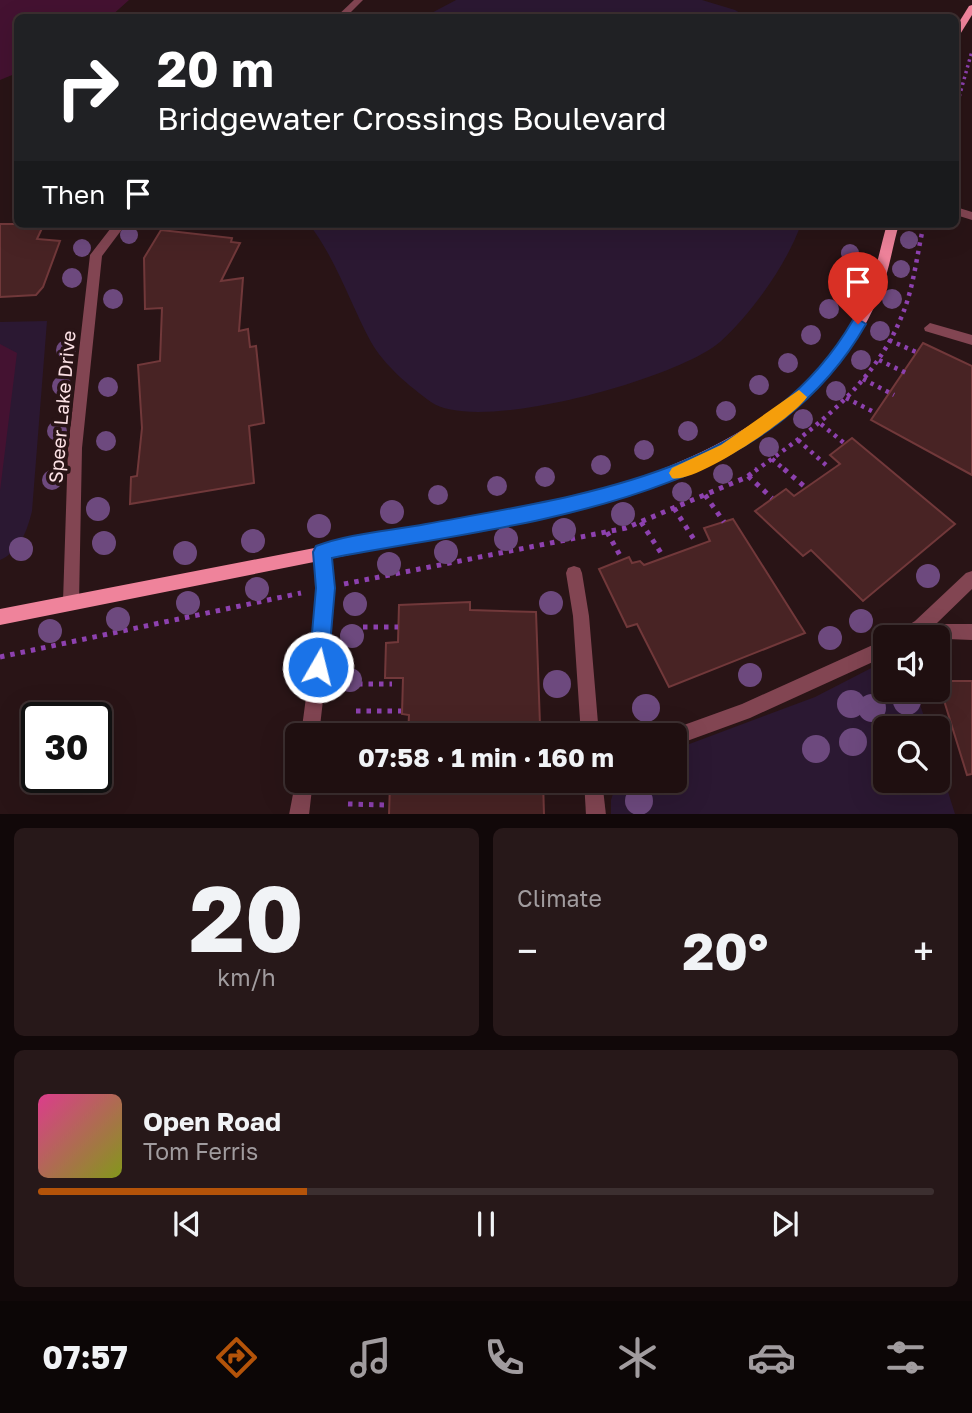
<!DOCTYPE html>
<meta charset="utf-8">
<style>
body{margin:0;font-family:"Golos Text",sans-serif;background:#271819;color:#f1f3f6;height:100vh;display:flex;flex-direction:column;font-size:26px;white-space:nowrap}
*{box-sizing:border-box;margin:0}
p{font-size:23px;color:#a19c9f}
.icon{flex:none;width:38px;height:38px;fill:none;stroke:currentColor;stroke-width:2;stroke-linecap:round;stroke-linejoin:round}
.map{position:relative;height:814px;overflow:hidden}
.details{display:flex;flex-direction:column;gap:14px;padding:14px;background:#110809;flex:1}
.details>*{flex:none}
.banner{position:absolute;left:14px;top:14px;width:945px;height:214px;border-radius:10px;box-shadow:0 7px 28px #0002,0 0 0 2px #3c2f30;background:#202124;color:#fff;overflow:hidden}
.tools{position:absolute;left:873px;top:625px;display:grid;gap:14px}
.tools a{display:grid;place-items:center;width:77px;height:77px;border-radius:10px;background:#1f0f10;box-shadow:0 7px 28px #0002,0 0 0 2px #3c2f30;font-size:35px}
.speed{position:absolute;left:21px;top:702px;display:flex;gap:14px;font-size:35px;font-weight:700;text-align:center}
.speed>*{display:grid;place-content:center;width:91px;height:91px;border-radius:50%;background:#1f0f10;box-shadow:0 7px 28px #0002,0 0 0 2px #3c2f30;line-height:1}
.speed .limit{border:4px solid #111;border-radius:10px;background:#fff;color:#111}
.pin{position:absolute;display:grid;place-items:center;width:60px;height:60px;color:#fff;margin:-72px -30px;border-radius:50% 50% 50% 0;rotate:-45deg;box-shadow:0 0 7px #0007}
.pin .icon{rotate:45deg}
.me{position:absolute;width:77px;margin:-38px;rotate:8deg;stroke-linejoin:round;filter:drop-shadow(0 0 5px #0008)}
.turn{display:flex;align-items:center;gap:24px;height:147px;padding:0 28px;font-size:32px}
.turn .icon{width:91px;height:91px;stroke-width:2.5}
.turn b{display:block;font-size:49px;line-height:60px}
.then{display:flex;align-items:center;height:66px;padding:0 28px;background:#0003;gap:14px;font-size:26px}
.big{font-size:52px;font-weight:700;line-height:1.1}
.details .card{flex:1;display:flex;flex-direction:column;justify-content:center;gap:10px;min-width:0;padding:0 24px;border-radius:10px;background:#271819}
.details .dial{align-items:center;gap:0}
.dial b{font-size:91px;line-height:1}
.song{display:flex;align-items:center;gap:21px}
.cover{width:84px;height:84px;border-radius:10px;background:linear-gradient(135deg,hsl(330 70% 55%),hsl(70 70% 35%))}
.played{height:7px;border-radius:4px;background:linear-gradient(90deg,#b45309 30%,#3c2f30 30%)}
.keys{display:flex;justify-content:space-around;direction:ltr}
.heat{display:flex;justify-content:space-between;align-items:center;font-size:38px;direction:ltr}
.details .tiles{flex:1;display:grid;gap:14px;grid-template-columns:1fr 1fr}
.card:last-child{grid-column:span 2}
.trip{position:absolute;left:285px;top:723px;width:402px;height:70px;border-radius:10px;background:#1f0f10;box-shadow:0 7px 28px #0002,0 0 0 2px #3c2f30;font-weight:700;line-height:70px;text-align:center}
.tab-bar{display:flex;height:112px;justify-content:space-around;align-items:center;background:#0c0606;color:#a19c9f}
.tab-bar .icon{width:49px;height:49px}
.tab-bar .active{color:#b45309}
.tab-bar b{font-size:32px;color:#f1f3f6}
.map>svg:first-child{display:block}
.green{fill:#2b1832}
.water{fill:#441231}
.building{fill:#482324;stroke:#71383a;stroke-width:2}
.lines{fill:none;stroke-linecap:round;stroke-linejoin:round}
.path-far2{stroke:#8d41af;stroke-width:3.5;stroke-dasharray:2.5 3.5;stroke-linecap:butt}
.path-far1{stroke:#8d41af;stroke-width:4.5;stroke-dasharray:3.5 5;stroke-linecap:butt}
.path{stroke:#8d41af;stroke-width:5;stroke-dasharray:4.5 6;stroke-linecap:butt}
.lane{fill:#824552;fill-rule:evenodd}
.street{fill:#824552;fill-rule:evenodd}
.secondary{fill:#ef839b;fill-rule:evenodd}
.tree{fill:#6d497e}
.route{fill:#1a73e8;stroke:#114b97;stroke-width:2}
.slow{fill:#f59e0b}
.labels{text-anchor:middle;stroke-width:7;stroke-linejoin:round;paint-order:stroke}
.street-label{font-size:19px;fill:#fbe0e4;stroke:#291416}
</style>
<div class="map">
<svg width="972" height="815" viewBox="0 0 972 815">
<rect width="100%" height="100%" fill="#291416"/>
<!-- green -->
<g class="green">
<polygon points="456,0 702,0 735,10 747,17 424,17"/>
<path d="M309,224H801C787,264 752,313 720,342C679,378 478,435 431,402C409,386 384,365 371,342C350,303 336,259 309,224Z"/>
<path d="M47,321L32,511C27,531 20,551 0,560V322Z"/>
<polygon points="885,661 886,690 915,690 928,728 886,728 886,780 938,780 938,760 955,814 611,814 611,800 617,781 676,780 676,749 815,697"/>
</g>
<!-- water -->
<g class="water">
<polygon points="0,0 129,0 110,17 18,18 17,73 0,80"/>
<polygon points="0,344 17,353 0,491"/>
</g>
<!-- building -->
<g class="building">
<polygon points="0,224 44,224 37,239 60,241 43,287 36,295 0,297"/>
<polygon points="161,230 232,238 231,242 240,243 221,281 243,278 239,331 248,329 250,347 256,346 264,423 249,426 254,483 130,504 131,477 137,476 142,428 138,365 160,361 162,308 145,309 144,258"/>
<polygon points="923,343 972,366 972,475 871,420"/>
<polygon points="852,438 955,524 863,601 811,550 803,556 755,511 786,489 794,496 840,464 830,455"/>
<polygon points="733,519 805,633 669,687 637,624 627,627 599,569 629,557 632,563 640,561 644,565 710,541 704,528"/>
<polygon points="470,602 470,610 536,612 540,725 473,724 473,735 408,735 409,715 402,714 403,678 385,678 386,643 398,642 399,605"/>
<polygon points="938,681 972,681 972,774 967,775"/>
<polygon points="399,780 543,780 544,815 389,815 390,783 399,784"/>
</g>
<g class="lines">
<!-- path-far2 -->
<polyline class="path-far2" points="956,108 972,51"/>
<!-- path-far1 -->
<g class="path-far1">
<polyline points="889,340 916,352"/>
<polyline points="879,360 906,373"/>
<polyline points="863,379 894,395"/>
<polyline points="846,398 874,412"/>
<polyline points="821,424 844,443"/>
<polyline points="798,440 827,466"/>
<polyline points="772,459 786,471"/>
<path d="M755,471C815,428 875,385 903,313C914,286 917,253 924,224"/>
</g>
<!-- path -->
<g class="path">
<polyline points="784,469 805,487"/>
<polyline points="748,476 772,498"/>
<polyline points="705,495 724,522"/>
<polyline points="674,508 695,541"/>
<polyline points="641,522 661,553"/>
<polyline points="607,532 622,559"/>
<polyline points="344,584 626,528 747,477 757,469"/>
<polyline points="363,627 398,627"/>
<polyline points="0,657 301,593"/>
<polyline points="358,684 392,684"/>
<polyline points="356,711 401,711"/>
<polyline points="348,804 387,805"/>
</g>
<!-- lane -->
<g class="lane">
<polygon points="930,323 972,335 972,345 925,331 924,328"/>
<polygon points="574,566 580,568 582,573 589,616 599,735 581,735 573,616 566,573 568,568"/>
<polygon points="972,571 972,589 936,624 972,624 972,640 897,637 899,631 915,621 966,573"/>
<polygon points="886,639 886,656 750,718 676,745 676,735 667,735 670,730 742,704"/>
<polygon points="584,780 602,780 606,815 586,815"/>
</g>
<!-- street -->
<g class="street">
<polygon points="354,0 363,0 345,18 335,18"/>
<polygon points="956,207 972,212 972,220 956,215"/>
<polygon points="114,224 126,224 102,256 82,448 79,602 77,607 71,610 65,607 63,602 68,448 90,255"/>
<polygon points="322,545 328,547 330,552 332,622 319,735 301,735 316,622 314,552 316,547"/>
<polygon points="297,773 298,780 313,780 309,815 289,815"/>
</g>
<!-- secondary -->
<g class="secondary">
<polygon points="972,5 972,15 959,36 956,37 956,27 969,6"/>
<path d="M887,224H899C892,248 889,273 879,296C828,419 711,467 593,506L0,625V609L593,494C702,458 818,409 866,296C876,273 880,248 887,224Z"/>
</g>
</g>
<!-- trees -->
<g class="tree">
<circle cx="129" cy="235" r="9"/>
<circle cx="909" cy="240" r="9"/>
<circle cx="82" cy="248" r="9"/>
<circle cx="850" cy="253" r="9"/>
<circle cx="901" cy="269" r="9"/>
<circle cx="72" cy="278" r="10"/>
<circle cx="841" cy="281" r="10"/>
<circle cx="113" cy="299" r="10"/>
<circle cx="892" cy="299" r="10"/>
<circle cx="829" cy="309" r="10"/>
<circle cx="880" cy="331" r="10"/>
<circle cx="811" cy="335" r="10"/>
<circle cx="66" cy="350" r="10"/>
<circle cx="861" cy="360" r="10"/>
<circle cx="788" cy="363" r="10"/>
<circle cx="759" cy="385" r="10"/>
<circle cx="62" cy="386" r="10"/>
<circle cx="108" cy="387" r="10"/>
<circle cx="836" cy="391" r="10"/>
<circle cx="726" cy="411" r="10"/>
<circle cx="803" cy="419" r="10"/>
<circle cx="57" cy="431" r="10"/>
<circle cx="688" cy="431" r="10"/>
<circle cx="106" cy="441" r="10"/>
<circle cx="769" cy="447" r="10"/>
<circle cx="644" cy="450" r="10"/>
<circle cx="601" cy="465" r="10"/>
<circle cx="723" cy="474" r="10"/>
<circle cx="545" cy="477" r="10"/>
<circle cx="52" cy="480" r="10"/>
<circle cx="497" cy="486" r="10"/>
<circle cx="682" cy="492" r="10"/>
<circle cx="438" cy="495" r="10"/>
<circle cx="98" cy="509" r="12"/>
<circle cx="392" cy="512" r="12"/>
<circle cx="623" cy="514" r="12"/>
<circle cx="319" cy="526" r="12"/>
<circle cx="564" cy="530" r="12"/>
<circle cx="506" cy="539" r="12"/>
<circle cx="253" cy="541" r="12"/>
<circle cx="104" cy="543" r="12"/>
<circle cx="21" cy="549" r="12"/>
<circle cx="446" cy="552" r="12"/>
<circle cx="185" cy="553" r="12"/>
<circle cx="389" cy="564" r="12"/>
<circle cx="928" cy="576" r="12"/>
<circle cx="257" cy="589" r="12"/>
<circle cx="188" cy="603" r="12"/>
<circle cx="551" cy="603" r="12"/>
<circle cx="355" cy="604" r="12"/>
<circle cx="118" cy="619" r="12"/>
<circle cx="861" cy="621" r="12"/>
<circle cx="50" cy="631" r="12"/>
<circle cx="352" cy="636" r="12"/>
<circle cx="830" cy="638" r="12"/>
<circle cx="750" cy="675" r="12"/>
<circle cx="350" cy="680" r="12"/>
<circle cx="557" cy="684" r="14"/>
<circle cx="907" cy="701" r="14"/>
<circle cx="851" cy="704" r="14"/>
<circle cx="646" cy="708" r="14"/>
<circle cx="872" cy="708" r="14"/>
<circle cx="853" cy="742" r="14"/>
<circle cx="816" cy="749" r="14"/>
<circle cx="639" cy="801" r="14"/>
</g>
<!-- route -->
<path class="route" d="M858,319L866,324C762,507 517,522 332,558L335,588L328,667L325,674L318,677L312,674L309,667L316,588L313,552L316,546C350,533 390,531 426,524C583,495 764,473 853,320Z"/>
<!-- slow -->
<path class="slow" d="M799,390L807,397C795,417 693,485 672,478L669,473L672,468L721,445Z"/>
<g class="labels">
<!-- street labels -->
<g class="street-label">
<text transform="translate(62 407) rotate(-85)" y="7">Speer Lake Drive</text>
</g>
</g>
</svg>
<div class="tools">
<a><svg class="icon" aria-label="sound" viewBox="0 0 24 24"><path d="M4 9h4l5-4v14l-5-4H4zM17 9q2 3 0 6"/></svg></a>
<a><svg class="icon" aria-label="search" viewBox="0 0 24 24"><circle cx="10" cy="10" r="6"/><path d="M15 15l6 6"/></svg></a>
</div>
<div class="speed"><div class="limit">30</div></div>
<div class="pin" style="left:858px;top:324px;background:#d93025"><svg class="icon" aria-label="arrive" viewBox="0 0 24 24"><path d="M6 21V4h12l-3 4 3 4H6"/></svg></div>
<svg class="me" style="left:318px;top:667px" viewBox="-20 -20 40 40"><circle r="17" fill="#1a73e8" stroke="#fff" stroke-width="3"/><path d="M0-11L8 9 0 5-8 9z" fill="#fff"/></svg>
<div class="trip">07:58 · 1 min · 160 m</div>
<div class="banner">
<div class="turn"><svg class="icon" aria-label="right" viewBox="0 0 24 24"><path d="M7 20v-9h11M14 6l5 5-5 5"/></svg><div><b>20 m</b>Bridgewater Crossings Boulevard</div></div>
<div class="then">Then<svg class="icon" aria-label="arrive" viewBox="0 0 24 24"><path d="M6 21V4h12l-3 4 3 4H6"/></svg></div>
</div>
</div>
<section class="details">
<div class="tiles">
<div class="card dial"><b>20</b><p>km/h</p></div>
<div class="card"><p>Climate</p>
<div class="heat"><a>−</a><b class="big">20°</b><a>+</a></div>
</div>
<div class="card">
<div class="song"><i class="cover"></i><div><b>Open Road</b><p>Tom Ferris</p></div></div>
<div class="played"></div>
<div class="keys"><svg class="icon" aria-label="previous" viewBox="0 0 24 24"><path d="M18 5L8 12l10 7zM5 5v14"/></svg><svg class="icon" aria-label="pause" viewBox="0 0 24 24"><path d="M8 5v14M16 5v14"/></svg><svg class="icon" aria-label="next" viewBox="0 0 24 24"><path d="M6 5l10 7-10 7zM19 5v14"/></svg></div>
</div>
</div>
</section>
<nav class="tab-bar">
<b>07:57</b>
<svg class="icon active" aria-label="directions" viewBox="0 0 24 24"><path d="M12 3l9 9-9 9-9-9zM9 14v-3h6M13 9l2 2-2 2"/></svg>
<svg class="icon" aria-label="music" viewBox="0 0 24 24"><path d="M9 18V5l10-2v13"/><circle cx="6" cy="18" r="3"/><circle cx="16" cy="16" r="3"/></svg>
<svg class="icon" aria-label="phone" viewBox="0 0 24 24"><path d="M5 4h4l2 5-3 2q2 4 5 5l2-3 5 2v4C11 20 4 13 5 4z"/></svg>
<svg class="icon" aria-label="climate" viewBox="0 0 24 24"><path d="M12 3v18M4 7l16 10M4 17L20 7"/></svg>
<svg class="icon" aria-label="car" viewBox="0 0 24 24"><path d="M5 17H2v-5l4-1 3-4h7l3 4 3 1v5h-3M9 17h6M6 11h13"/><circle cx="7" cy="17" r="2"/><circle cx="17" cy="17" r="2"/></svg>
<svg class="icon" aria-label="filters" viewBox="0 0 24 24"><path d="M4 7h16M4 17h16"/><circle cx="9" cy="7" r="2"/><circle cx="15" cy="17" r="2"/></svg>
</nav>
